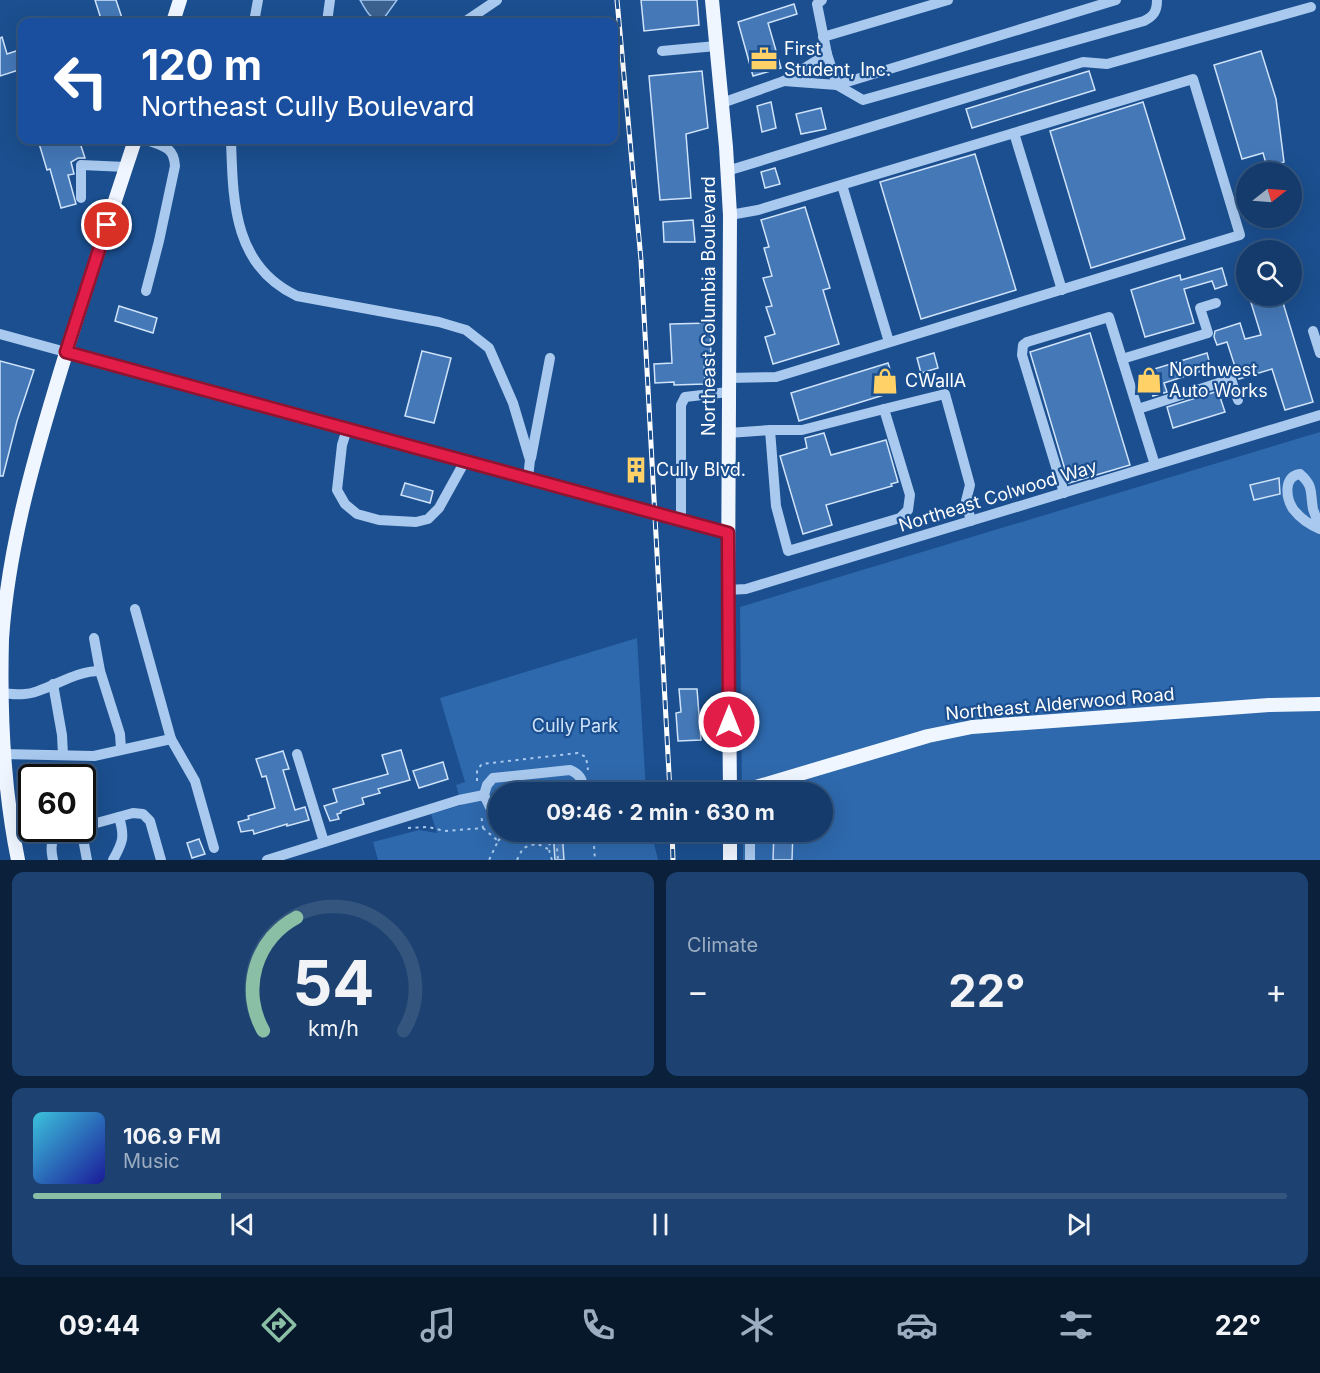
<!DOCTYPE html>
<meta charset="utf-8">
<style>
body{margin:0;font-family:Inter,sans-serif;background:#1d4271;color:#f1f3f6;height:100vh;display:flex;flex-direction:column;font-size:22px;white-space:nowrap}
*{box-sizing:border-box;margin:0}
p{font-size:20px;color:#9dadc1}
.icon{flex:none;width:33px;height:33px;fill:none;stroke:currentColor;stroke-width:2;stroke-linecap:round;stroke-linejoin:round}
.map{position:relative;height:860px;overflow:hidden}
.sheet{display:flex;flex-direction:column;gap:12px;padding:12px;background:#0b203b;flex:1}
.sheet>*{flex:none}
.top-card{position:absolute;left:18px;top:18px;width:600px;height:126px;border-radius:12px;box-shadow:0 6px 24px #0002,0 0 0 2px #33557e;background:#1a4fa0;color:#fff;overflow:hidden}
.needle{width:39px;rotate:73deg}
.fabs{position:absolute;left:1236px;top:162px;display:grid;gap:12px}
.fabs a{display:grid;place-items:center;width:66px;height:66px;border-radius:50%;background:#143b6b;box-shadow:0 6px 24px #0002,0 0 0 2px #33557e;font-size:30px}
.speed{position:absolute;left:18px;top:764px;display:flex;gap:12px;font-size:30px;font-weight:700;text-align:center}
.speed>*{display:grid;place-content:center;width:78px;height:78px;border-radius:50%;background:#143b6b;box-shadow:0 6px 24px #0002,0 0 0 2px #33557e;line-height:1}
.speed .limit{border:3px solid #111;border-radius:9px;background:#fff;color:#111}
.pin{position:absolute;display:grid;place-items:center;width:51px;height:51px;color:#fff;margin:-26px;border:3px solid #fff;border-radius:50%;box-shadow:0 2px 6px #0007}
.me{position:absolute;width:66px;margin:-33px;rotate:0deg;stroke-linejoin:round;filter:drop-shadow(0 0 4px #0008)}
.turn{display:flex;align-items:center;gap:21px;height:126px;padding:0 24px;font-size:27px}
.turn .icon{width:78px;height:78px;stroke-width:2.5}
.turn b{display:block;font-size:42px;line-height:51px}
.big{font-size:45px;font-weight:700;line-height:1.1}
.sheet .card{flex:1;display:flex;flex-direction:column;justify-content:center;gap:9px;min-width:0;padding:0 21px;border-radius:12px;background:#1d4271}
.sheet .dial{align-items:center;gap:0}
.dial svg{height:156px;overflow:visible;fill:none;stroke:#33557e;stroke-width:7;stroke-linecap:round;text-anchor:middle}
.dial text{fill:#f1f3f6;stroke:none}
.song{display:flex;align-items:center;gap:18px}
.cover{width:72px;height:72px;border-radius:9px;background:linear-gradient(135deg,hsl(190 70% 55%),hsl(240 70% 35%))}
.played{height:6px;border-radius:3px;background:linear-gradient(90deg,#8abfa5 15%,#33557e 15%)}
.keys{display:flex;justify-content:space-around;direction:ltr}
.heat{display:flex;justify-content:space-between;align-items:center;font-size:33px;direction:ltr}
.sheet .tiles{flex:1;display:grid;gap:12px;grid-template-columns:1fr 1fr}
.card:last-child{grid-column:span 2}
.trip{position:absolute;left:488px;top:782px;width:345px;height:60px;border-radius:30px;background:#143b6b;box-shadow:0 6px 24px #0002,0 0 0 2px #33557e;font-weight:700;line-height:60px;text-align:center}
.tabs{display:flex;height:96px;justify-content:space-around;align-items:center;background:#08182b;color:#9dadc1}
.tabs .icon{width:42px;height:42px}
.tabs .selected{color:#8abfa5}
.tabs b{font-size:27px;color:#f1f3f6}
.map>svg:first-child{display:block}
.green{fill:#2e69ad}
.water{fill:#3c6290;stroke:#9cc4f0;stroke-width:1.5}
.building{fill:#4478b7;stroke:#cfe3fa;stroke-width:1.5}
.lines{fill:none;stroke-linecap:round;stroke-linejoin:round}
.path{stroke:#a9c9ee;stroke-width:2;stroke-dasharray:3 4.5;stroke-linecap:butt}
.minor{stroke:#a9c9ee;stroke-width:10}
.major{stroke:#f0f6ff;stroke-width:14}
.rail-casing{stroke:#fff;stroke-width:5}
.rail{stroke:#1b4f8f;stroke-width:3;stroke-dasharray:9;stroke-linecap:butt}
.route-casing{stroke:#92132f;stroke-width:15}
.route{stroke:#e11d48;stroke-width:10}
.labels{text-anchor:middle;stroke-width:4.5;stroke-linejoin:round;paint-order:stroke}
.poi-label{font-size:18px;fill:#fff;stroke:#1b4f8f;text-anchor:start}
.street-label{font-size:18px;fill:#fff;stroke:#1b4f8f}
.park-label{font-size:18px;fill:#cfe3fa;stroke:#1b4f8f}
</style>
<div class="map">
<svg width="1320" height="860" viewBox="0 0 1320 860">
<rect width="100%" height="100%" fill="#1b4f8f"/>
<!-- green -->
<g class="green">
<polygon points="1320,432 1320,860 743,860 743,831 822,831 822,792 742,792 740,607"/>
<polygon points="637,638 646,792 498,792 498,831 651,831 658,860 378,860 373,842 419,830 437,833 431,814 462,805 456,785 465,782 440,698"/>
</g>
<!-- water -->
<path class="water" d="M360,0H397L384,18C370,22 367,11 360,0Z"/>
<!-- building -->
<g class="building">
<polygon points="95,0 116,0 123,21 102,22"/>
<polygon points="641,0 697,0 699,25 644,31"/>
<polygon points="794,4 797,14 768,23 781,68 753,76 738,22"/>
<polygon points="2,37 7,54 22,49 22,69 0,76 0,38"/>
<polygon points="1261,51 1276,99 1284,162 1267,167 1263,153 1242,159 1214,65"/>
<polygon points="702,71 708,128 686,134 691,198 660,200 649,76"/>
<polygon points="1089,71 1095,90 972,128 966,109"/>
<polygon points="771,102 776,128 762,132 757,106"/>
<polygon points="1143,102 1185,239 1091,268 1050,131"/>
<polygon points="821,108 826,129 801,134 796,114"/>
<polygon points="38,140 79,140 85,158 78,158 71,162 74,174 68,175 76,204 61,208 50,169 47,170"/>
<polygon points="975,154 1016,290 921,319 880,182"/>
<polygon points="775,168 780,184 765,188 761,172"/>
<polygon points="805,207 830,288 823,290 839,344 773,364 765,337 775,334 766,307 772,306 763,278 772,276 764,248 769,247 761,220"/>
<polygon points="693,220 695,242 664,242 663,222"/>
<polygon points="1222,268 1227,285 1215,289 1212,281 1184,289 1194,323 1145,337 1131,290 1180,275 1181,280"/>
<polygon points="1249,296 1281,296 1313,402 1285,410 1272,369 1239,379 1227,342 1217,345 1214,337 1215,331 1240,323 1245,339 1261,335"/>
<polygon points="119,306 157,318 153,333 115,321"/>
<polygon points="710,323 711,361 704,361 705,384 674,385 674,382 655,383 654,364 672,363 670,324"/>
<polygon points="1090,333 1130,465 1069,483 1030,352"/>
<polygon points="422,351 451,358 434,423 405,416"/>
<polygon points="934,353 938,368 921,373 917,358"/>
<polygon points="1207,353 1211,368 1164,383 1167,392 1153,396 1150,387 1145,388 1141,373"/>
<polygon points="0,361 34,370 17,421 3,476 0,476"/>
<polygon points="888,363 897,391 799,421 791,393"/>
<polygon points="1218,391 1225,412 1173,428 1167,407"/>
<polygon points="824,433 831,455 886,440 898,482 891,484 892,486 826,505 832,525 803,534 780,456 807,448 805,438"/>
<polygon points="1279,478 1280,494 1254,500 1250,485"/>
<polygon points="405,483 433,491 430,503 401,495"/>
<polygon points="679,689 697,689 701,740 678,741 676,713 681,712"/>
<polygon points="401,750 410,780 378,789 380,793 362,798 364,804 341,811 341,813 337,814 339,819 330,821 324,806 337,802 333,789 388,774 382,755"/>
<polygon points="283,751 289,769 283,770 295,810 305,807 309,820 287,826 287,824 254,834 253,830 241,832 238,822 249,819 248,816 275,808 266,776 262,777 256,759"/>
<polygon points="443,762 448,779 419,788 413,771"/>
<polygon points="62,763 76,763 80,777 66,777"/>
<polygon points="90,781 95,798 82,802 82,783"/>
<polygon points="553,831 562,831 564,860 555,860"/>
<polygon points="774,831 793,831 792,860 773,860"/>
<polygon points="199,839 205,854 192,858 187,843"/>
</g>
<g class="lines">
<!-- path -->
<g class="path">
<polyline points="477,781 477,770 482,764 578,753 586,757 588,770"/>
<polyline points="534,785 534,792"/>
<polyline points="408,828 428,827 445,831 483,828 481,814"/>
<polyline points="483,828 498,841 489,860"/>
<polyline points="524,831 526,835 535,840 535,844 540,845 548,849"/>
<polyline points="556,831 556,837"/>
<polyline points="593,831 595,860"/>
<polyline points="498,841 507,831"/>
<polyline points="517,860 523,848 535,844"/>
<path d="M552,860C549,851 546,843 556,837L558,860"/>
</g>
<!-- minor -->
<g class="minor">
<polyline points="822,0 817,4 827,54 837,85 1116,0"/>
<polyline points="254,22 258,0"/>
<polyline points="327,22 330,0"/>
<polyline points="461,22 466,21 497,0"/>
<polyline points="823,37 948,0"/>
<polyline points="662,51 716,46"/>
<path d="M784,81L837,85L863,100L1144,21C1154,16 1157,11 1157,0"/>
<polyline points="722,103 784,81 827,54"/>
<polyline points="1014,133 1062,290"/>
<path d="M231,140C233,201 233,266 297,296L439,322L466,330L489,348L513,403L530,460L528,478"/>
<polyline points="727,171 1083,62 1107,64 1311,7"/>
<polyline points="842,185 889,342"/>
<polyline points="81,198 81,165 126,167"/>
<path d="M146,291L159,241L175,166C174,147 163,146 147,140"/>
<polyline points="1313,331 1320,353"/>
<polyline points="0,334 728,533"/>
<polyline points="1122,359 1208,333 1200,308 1216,303"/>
<polyline points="728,378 776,377 1240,235 1193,79 758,210 730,215"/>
<polyline points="884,409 945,394 970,485 966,501 971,521"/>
<polyline points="1138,409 1231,379 1238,400"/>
<polyline points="347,429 342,445 337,490 345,504 357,514 379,520 416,522 428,519 439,508 465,461"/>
<polyline points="728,433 770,430 776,506 788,551 900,518 908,510 910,495 884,409 802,430 770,430"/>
<polyline points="531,458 550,358"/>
<polyline points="1064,493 1022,355 1023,345 1027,342 1109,317 1155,465"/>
<polyline points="681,520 681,405 685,397 728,392"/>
<path d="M1320,528C1318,522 1315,515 1313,509C1310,493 1314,486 1300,474C1283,476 1286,498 1293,509C1300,518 1310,525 1320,529"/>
<polyline points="728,590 746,589 1320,415"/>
<polyline points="135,609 171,739 195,781 214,848"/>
<polyline points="94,638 100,671 120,734 121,749"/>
<polyline points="53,684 62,735 63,755"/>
<path d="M0,693C13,694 26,696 38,691C59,684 77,671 100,671"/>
<polyline points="2,754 94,756 171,739"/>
<polyline points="297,754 324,842"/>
<path d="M498,811L490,807L484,795L487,785L493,778L570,770C580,774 584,781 582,792"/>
<polyline points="82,827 133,813 143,814 150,821 161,860"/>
<polyline points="81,828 87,860"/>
<polyline points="750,844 750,860"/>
<path d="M53,860C47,834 59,834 80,828"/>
<path d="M113,860C123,842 125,837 119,817"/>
<polyline points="267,860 459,800 484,795"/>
</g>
<!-- major -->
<g class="major">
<polyline points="712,0 726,147 730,215 728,590 730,792"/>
<polyline points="173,22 180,0"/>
<polyline points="739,792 928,736 972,727 1269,705 1320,704"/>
<polyline points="730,831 730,860"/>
<path d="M18,860C3,787 0,713 2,639C8,552 31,469 56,386C81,303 108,222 135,140"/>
</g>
<!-- rail casing -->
<g class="rail-casing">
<g id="rail">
<polyline points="617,0 641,260 670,792"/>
<polyline points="672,831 673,860"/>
</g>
</g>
<!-- rail -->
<use href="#rail" class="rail"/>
</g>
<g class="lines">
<!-- route casing -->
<g class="route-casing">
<polyline id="route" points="107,225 66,352 728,533 729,722"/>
</g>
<!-- route -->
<use href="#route" class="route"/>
</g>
<!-- icons -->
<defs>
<g id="office-bare" transform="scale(2.07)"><path d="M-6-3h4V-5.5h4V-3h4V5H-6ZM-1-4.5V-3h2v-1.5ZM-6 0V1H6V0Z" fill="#ffd166" stroke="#1b4f8f" stroke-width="2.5" paint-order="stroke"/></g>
<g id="shop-bare" transform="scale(2.07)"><path d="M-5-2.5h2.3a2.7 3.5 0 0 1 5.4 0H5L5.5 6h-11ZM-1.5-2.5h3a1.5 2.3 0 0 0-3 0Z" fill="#ffd166" stroke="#1b4f8f" stroke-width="2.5" paint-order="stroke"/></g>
<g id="building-bare" transform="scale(2.07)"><path d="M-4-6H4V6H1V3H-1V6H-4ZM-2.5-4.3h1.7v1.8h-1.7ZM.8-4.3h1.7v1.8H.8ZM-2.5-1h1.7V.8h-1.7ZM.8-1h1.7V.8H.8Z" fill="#ffd166" stroke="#1b4f8f" stroke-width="2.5" paint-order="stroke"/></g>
</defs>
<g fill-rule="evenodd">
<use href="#office-bare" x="764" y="59"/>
<use href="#shop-bare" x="1149" y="380"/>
<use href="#shop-bare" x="885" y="381"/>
<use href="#building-bare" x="636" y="470"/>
</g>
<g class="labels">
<!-- poi labels -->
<g class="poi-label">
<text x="784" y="55">First<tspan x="784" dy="21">Student, Inc.</tspan></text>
<text x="1169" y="376">Northwest<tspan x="1169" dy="21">Auto Works</tspan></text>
<text x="905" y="387">CWallA</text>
<text x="656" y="476">Cully Blvd.</text>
</g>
<!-- street labels -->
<g class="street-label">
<text transform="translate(709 306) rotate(-90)" y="6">Northeast Columbia Boulevard</text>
<text transform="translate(998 496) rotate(-17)" y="6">Northeast Colwood Way</text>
<text transform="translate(1060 704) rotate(-5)" y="6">Northeast Alderwood Road</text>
</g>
<!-- park labels -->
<g class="park-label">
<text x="575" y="732">Cully Park</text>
</g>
</g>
</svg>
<div class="fabs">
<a><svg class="needle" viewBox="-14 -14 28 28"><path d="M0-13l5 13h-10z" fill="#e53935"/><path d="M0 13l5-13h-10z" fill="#9dadc1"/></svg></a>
<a><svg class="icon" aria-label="search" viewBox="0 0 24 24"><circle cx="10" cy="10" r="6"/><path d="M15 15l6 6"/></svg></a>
</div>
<div class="speed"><div class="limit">60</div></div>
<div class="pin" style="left:107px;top:225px;background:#d93025"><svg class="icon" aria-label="arrive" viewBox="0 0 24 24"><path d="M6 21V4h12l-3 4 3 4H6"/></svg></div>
<svg class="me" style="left:729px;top:722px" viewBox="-20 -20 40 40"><circle r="17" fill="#e11d48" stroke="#fff" stroke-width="3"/><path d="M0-11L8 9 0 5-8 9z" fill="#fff"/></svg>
<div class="trip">09:46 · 2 min · 630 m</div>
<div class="top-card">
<div class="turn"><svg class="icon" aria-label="left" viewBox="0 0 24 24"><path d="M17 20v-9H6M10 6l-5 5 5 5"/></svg><div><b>120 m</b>Northeast Cully Boulevard</div></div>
</div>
</div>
<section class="sheet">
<div class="tiles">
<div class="card dial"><svg viewBox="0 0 100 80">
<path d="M14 69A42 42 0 1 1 86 69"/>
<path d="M14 69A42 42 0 0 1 31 11" stroke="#8abfa5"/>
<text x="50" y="56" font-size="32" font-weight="700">54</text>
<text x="50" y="72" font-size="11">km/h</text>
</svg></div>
<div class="card"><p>Climate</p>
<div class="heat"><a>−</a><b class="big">22°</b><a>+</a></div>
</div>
<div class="card">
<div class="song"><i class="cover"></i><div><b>106.9 FM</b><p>Music</p></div></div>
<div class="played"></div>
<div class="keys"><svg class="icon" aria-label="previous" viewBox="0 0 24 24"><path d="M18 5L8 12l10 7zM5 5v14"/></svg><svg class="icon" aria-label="pause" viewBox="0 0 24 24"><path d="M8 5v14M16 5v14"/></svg><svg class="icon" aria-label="next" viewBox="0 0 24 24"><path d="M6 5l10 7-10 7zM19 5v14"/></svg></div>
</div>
</div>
</section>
<nav class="tabs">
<b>09:44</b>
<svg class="icon selected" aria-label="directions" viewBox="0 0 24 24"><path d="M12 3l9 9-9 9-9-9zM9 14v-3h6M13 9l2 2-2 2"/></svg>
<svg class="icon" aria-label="music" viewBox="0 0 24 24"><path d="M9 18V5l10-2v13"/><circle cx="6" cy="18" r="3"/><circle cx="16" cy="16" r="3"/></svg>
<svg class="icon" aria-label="phone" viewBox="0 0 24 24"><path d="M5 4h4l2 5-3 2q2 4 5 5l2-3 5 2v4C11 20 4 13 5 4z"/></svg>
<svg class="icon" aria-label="climate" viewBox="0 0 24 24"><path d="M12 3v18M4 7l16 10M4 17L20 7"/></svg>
<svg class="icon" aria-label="car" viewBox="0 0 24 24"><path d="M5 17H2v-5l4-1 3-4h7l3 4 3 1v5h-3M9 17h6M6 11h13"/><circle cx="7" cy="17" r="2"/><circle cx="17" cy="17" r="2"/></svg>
<svg class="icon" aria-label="filters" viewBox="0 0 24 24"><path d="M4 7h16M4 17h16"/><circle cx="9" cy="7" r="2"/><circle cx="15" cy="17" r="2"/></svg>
<b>22°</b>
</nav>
